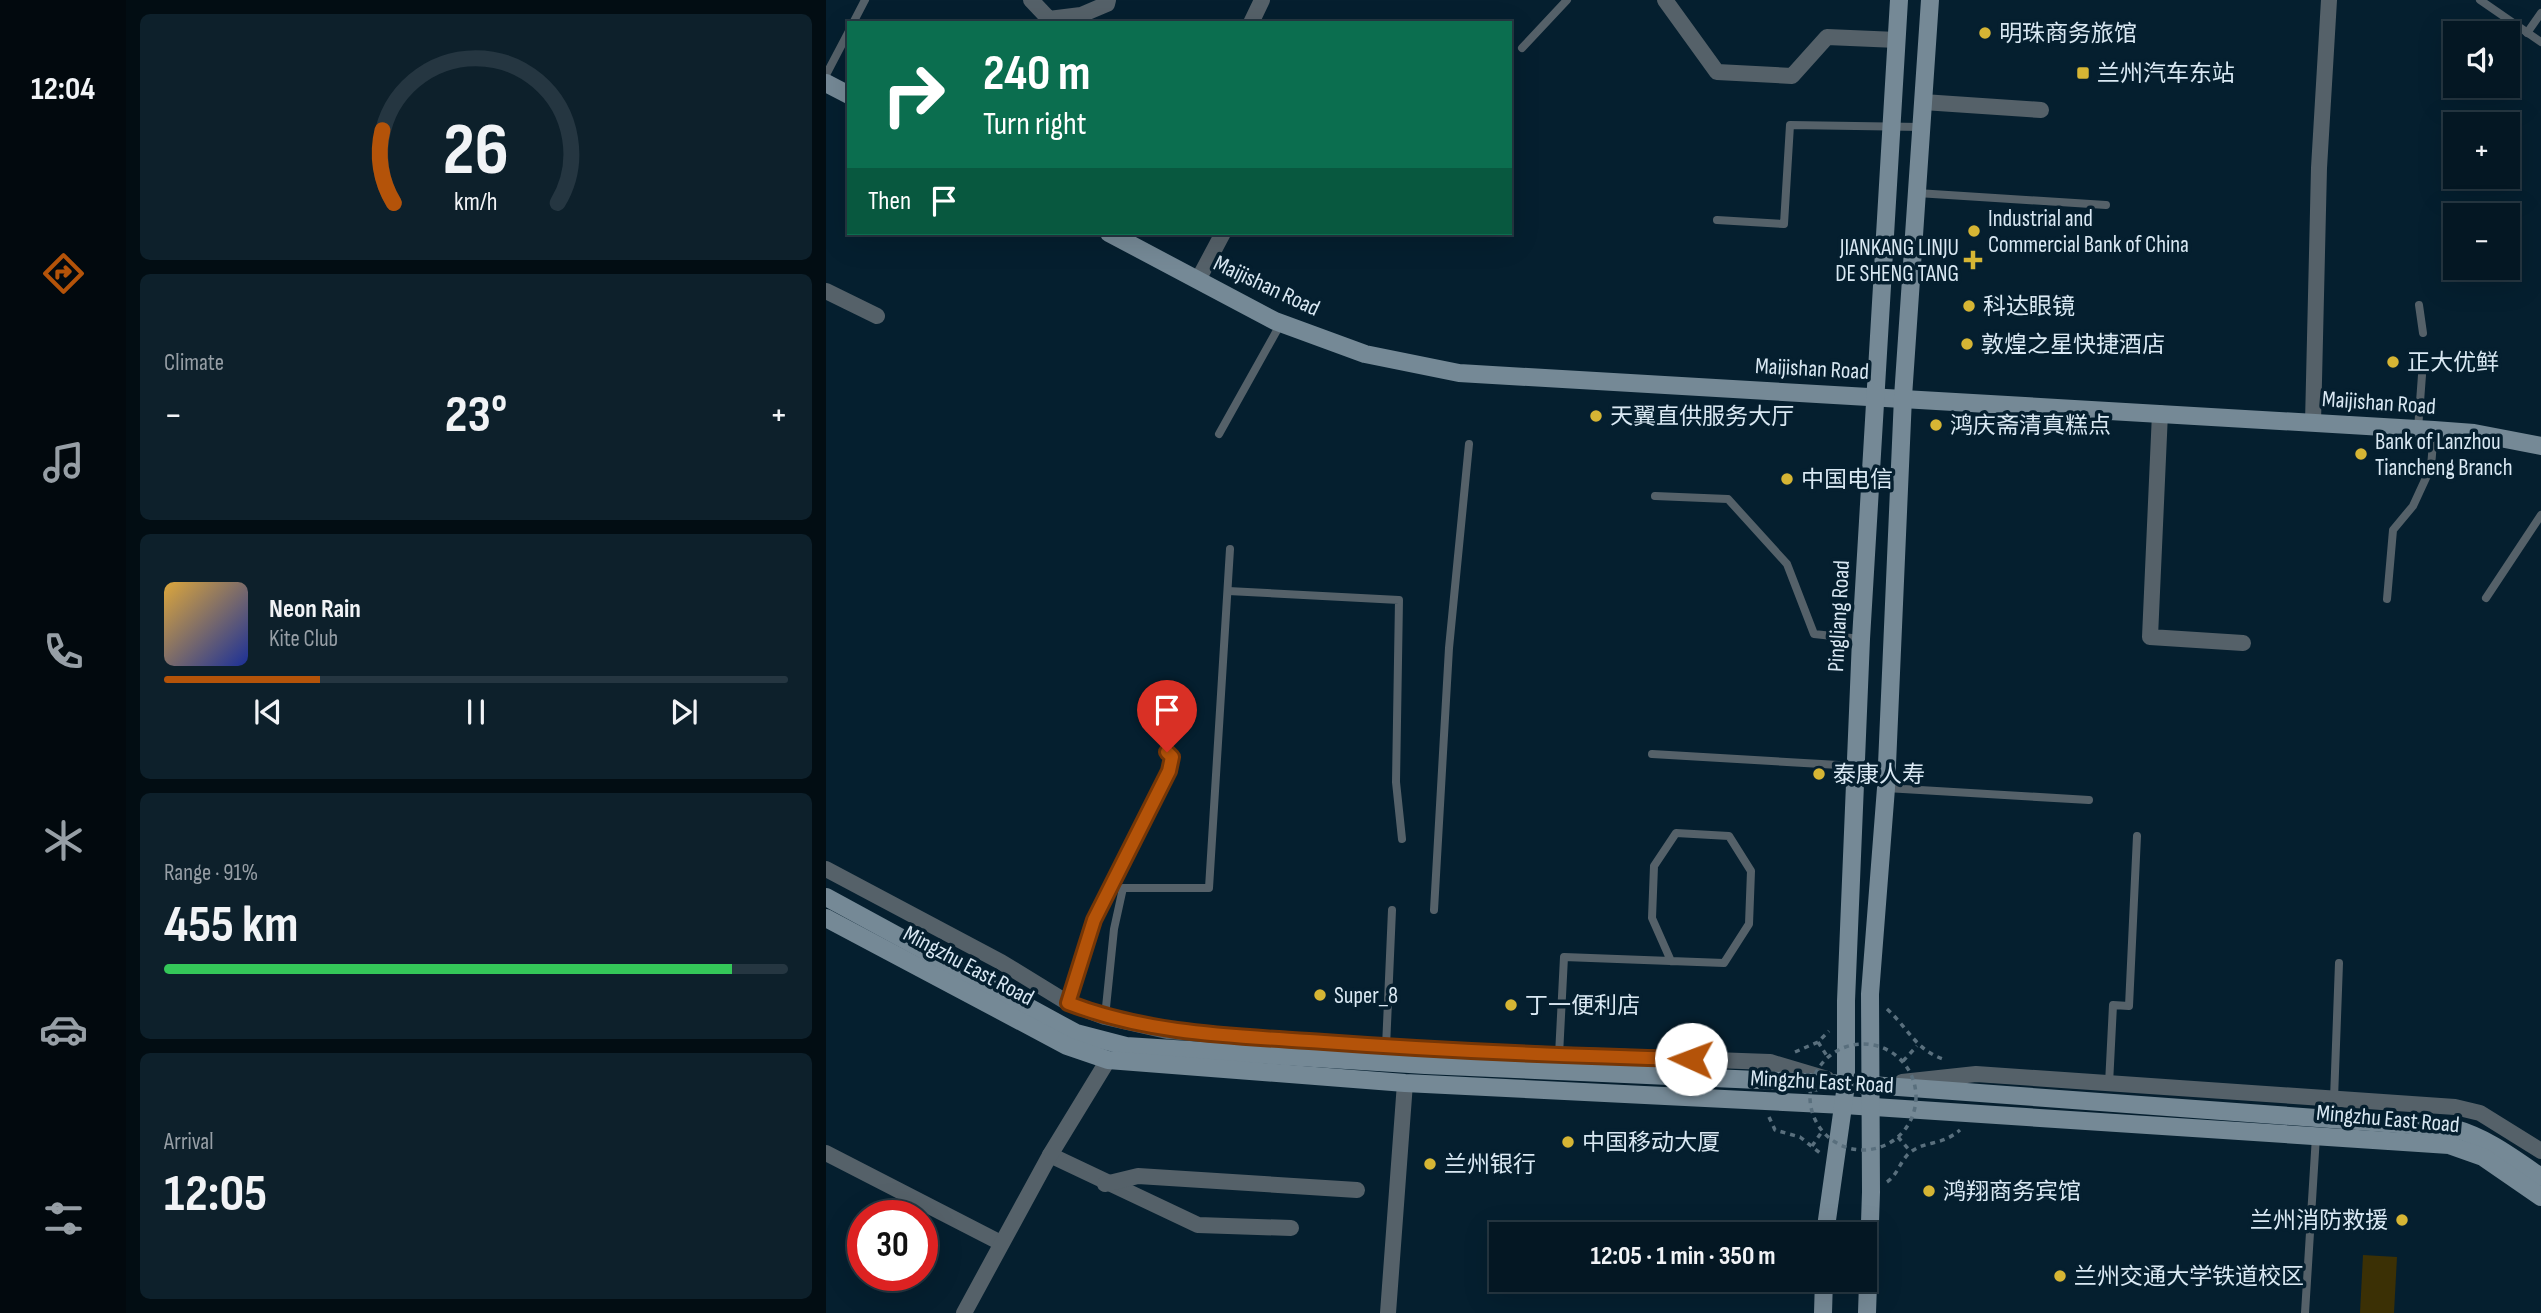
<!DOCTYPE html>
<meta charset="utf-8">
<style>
body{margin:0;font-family:"Sofia Sans Condensed","Noto Sans SC",sans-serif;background:#0d202b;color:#f1f3f6;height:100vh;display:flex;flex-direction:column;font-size:26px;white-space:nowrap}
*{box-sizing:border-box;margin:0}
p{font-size:23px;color:#979fa6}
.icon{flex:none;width:38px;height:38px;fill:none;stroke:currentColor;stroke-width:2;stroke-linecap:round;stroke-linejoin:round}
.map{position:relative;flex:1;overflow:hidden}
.details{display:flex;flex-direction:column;gap:14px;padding:14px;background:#020d13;width:700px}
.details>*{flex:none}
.top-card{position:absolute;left:21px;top:21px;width:665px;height:214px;border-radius:0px;box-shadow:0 7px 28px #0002,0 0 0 2px #253641;background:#0b6e4f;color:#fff;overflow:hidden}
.fabs{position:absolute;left:1617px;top:21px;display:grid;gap:14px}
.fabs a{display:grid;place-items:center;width:77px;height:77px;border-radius:0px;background:#041723;box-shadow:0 7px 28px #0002,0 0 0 2px #253641;font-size:35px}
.speed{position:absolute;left:21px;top:1200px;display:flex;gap:14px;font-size:35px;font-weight:700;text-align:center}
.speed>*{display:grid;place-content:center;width:91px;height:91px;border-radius:50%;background:#041723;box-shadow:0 7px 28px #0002,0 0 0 2px #253641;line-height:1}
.speed .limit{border:10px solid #d22;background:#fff;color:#111}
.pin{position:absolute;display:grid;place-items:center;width:60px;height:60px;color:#fff;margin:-72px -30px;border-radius:50% 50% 50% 0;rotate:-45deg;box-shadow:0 0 7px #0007}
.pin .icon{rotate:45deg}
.me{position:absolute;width:77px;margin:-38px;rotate:272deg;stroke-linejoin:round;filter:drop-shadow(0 0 5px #0008)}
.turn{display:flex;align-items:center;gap:24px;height:147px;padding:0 21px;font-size:32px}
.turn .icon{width:91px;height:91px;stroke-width:2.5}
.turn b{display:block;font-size:49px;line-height:60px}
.then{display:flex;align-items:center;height:66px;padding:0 21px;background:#0003;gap:14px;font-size:26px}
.big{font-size:52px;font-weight:700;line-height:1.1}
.details .widget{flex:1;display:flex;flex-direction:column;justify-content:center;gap:10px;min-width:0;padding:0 24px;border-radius:10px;background:#0d202b}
.details .dial{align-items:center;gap:0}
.dial svg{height:182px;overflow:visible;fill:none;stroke:#253641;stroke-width:7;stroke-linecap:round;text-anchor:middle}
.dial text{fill:#f1f3f6;stroke:none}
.song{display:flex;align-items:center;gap:21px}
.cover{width:84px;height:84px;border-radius:10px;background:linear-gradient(135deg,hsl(40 70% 55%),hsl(230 70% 35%))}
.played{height:7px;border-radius:4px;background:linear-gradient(90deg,#b45309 25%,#253641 25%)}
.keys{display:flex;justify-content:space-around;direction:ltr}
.heat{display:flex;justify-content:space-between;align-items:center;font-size:38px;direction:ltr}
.charge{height:10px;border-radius:5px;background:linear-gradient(90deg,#34c759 91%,#253641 0)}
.trip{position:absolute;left:663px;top:1222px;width:388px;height:70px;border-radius:0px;background:#041723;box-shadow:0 7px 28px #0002,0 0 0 2px #253641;font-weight:700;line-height:70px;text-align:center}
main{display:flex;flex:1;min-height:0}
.tabs{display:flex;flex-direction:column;width:126px;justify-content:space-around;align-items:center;background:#02090e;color:#979fa6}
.tabs .icon{width:49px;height:49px}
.tabs .active{color:#b45309}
.tabs b{font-size:32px;color:#f1f3f6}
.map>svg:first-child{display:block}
.pitch{fill:#3b3005}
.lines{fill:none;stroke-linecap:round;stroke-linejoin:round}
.path{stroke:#596f7d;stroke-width:3.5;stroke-dasharray:5 5;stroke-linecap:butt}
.lane{stroke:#556169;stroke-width:8}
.street{stroke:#556169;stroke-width:16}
.secondary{stroke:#758996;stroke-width:18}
.path-bridge{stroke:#596f7d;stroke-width:3.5;stroke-dasharray:5 5;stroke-linecap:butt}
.route-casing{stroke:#753606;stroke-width:18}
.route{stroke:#b45309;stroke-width:12}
.poi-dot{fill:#d6b534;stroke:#051f2f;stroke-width:2.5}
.labels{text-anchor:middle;stroke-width:7;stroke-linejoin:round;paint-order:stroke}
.poi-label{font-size:23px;fill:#d9e8f3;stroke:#051f2f;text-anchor:start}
.street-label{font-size:23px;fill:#d9e8f3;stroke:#051f2f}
</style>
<main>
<nav class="tabs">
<b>12:04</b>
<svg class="icon active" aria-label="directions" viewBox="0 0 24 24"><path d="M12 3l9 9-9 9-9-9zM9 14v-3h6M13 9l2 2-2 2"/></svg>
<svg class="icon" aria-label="music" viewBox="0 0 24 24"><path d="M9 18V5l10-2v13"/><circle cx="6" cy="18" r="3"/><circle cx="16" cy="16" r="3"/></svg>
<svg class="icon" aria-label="phone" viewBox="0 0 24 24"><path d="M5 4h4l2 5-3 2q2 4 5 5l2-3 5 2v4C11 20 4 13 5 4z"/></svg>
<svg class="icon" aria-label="climate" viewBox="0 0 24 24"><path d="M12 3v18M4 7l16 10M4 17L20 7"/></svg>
<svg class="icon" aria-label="car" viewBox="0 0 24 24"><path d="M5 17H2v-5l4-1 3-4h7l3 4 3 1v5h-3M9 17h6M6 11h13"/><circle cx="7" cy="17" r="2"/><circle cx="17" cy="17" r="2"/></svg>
<svg class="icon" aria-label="filters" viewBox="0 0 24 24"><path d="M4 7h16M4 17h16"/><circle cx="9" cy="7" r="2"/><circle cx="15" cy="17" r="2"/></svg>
</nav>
<section class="details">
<div class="widget dial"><svg viewBox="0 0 100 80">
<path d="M14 69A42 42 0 1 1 86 69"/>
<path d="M14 69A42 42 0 0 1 9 37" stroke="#b45309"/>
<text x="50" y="56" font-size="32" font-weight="700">26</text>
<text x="50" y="72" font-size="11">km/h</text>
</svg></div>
<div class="widget"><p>Climate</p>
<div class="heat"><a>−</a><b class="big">23°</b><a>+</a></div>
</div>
<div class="widget">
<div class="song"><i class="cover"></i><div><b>Neon Rain</b><p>Kite Club</p></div></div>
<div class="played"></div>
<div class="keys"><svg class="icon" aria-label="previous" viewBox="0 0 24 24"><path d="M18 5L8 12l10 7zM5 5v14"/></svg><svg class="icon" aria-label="pause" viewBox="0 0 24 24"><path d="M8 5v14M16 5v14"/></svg><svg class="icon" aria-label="next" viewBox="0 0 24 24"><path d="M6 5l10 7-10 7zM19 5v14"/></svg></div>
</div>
<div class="widget"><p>Range · 91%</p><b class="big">455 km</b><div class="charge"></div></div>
<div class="widget"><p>Arrival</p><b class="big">12:05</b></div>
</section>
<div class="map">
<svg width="1715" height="1313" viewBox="0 0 1715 1313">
<rect width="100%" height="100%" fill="#051f2f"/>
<!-- pitch -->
<polygon class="pitch" points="1537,1255 1571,1257 1568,1313 1534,1313"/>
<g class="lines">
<!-- path -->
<g class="path">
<path d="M1061,1009C1083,1029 1090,1051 1120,1060"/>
<polyline points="992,1042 1001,1056"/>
<polyline points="969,1052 992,1042 1003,1031"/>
<polyline points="1077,1061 1091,1046"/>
<polyline points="943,1117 949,1130 974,1137 994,1153"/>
<polyline points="1072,1137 1085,1152"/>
<polyline points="986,1146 995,1133"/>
<path d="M1061,1182C1073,1174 1074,1159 1086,1151C1103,1140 1115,1146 1134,1130"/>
</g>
<!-- lane -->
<g class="lane">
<polyline points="1654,0 1715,42"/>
<polyline points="27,23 39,0"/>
<polyline points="1701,33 1715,13"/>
<polyline points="696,48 741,0"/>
<polyline points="0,75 23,31"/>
<polyline points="1091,193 1280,205"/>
<polyline points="891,220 958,224 964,125 1095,127"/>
<polyline points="1593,305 1597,333"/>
<polyline points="1592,429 1596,375"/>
<polyline points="393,434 455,323"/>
<polyline points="829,496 902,499 961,564 988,634 1035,639"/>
<polyline points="402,591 573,600 570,782 576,839"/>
<polyline points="1660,598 1715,515"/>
<polyline points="1561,599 1567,530 1587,506 1605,467 1608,430"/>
<polyline points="826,754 1030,766"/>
<polyline points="1060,788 1263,800"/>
<polyline points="608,910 623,648 643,444"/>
<polyline points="242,1003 268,921 343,771 346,757 341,752"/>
<polyline points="279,1017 288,929 297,888 383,888 404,549"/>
<polyline points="560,1047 566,910"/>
<polyline points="733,1055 738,957 898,963 923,924 925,871 903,836 850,833 828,866 826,918 845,961"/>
<polyline points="1283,1084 1287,1005 1303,1006 1311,836"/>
<polyline points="1508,1099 1513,963"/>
<polyline points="1479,1313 1490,1136"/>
</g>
<!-- street -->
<g class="street">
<polyline points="205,0 223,19 255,15 281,4 282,0"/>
<polyline points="839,0 891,72 966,76 1001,37 1071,40"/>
<polyline points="425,23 436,0"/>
<polyline points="1097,102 1215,110"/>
<polyline points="372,280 397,233"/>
<polyline points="0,291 51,316"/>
<polyline points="1334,413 1324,637 1417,643"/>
<polyline points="1487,423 1493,168 1503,0"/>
<polyline points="0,869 175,962 242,1003 279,1017 341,1031 602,1050 944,1062 1001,1079"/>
<polyline points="1076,1082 1150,1074 1629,1107 1654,1113 1715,1151"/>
<polyline points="0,1153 175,1243"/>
<polyline points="224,1155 372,1225 465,1228"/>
<polyline points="279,1184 312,1176 531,1190"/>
<polyline points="138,1313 224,1155 282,1060"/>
<polyline points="562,1313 579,1083"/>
</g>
<!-- secondary -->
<g class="secondary">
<polyline points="0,83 23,95"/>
<polyline points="283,233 449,321 539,354 633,373 1608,430 1648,433 1715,446"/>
<path d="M0,897L250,1033L300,1046L599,1065L1045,1085L1626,1128C1660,1137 1686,1157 1715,1177"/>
<polyline points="0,918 241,1046 282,1060 579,1083 1018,1105 1623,1145 1657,1157 1715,1197"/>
<polyline points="999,1234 1020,1085 1020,1001 1035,639 1073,0"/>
<polyline points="997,1313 998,1279"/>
<polyline points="1041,1313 1045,1192 1044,994 1060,788 1077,397 1104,0"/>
</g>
<!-- path-bridge -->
<circle class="path-bridge" cx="1037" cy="1097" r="53"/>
</g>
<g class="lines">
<!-- route casing -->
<g class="route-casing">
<path id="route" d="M341,752L346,757L343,771L268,920L242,1003C325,1035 411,1036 498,1042C620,1051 742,1056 865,1059"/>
</g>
<!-- route -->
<use href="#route" class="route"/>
</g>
<!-- markers -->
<g class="poi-dot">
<circle cx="1159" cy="33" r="7"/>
<rect x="1250" y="66" width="14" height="14" rx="3.5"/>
<circle cx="1148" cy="231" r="7"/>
<path d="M1143.5 249.5h7v7h7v7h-7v7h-7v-7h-7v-7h7z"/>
<circle cx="1143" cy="306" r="7"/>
<circle cx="1141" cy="344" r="7"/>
<circle cx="1567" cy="362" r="7"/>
<circle cx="770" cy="416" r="7"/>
<circle cx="1110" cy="425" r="7"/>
<circle cx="1535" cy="454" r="7"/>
<circle cx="961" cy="479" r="7"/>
<circle cx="993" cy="774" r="7"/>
<circle cx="494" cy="995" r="7"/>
<circle cx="685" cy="1005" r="7"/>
<circle cx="742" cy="1142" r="7"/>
<circle cx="604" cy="1164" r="7"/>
<circle cx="1103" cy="1191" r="7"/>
<circle cx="1576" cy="1220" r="7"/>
<circle cx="1234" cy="1276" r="7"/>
</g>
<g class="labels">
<!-- poi labels -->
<g class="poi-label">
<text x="1173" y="41">明珠商务旅馆</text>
<text x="1271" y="81">兰州汽车东站</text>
<text x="1162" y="226">Industrial and<tspan x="1162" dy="26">Commercial Bank of China</tspan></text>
<text x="1133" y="255" text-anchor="end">JIANKANG LINJU<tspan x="1133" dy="26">DE SHENG TANG</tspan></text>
<text x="1157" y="314">科达眼镜</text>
<text x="1155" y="352">敦煌之星快捷酒店</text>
<text x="1581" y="370">正大优鲜</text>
<text x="784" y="424">天翼直供服务大厅</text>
<text x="1124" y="433">鸿庆斋清真糕点</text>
<text x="1549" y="449">Bank of Lanzhou<tspan x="1549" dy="26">Tiancheng Branch</tspan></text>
<text x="975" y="487">中国电信</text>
<text x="1007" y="782">泰康人寿</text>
<text x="508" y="1003">Super_8</text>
<text x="699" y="1013">丁一便利店</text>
<text x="756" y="1150">中国移动大厦</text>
<text x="618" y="1172">兰州银行</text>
<text x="1117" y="1199">鸿翔商务宾馆</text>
<text x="1562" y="1228" text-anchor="end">兰州消防救援</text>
<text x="1248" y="1284">兰州交通大学铁道校区</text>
</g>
<!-- street labels -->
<g class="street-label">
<text transform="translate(441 285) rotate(25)" y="8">Maijishan Road</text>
<text transform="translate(986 368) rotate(3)" y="8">Maijishan Road</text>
<text transform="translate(1553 402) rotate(4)" y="8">Maijishan Road</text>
<text transform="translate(1012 616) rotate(-87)" y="8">Pingliang Road</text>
<text transform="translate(143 965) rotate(28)" y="8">Mingzhu East Road</text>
<text transform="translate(996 1081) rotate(3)" y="8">Mingzhu East Road</text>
<text transform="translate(1562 1118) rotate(5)" y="8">Mingzhu East Road</text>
</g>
</g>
</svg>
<div class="fabs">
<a><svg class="icon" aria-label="sound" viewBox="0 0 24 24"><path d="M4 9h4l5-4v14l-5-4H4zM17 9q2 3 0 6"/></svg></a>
<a>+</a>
<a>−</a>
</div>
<div class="speed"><div class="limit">30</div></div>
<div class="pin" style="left:341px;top:752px;background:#d93025"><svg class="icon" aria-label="arrive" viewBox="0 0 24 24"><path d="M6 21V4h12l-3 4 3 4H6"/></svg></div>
<svg class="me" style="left:865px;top:1059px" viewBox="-20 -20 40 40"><circle r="19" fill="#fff"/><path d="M0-13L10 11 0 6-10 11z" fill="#b45309"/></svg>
<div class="trip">12:05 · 1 min · 350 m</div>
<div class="top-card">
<div class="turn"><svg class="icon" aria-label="right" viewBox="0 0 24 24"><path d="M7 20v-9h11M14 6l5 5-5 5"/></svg><div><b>240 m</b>Turn right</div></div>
<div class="then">Then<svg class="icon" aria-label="arrive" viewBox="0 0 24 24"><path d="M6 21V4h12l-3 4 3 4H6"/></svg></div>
</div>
</div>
</main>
